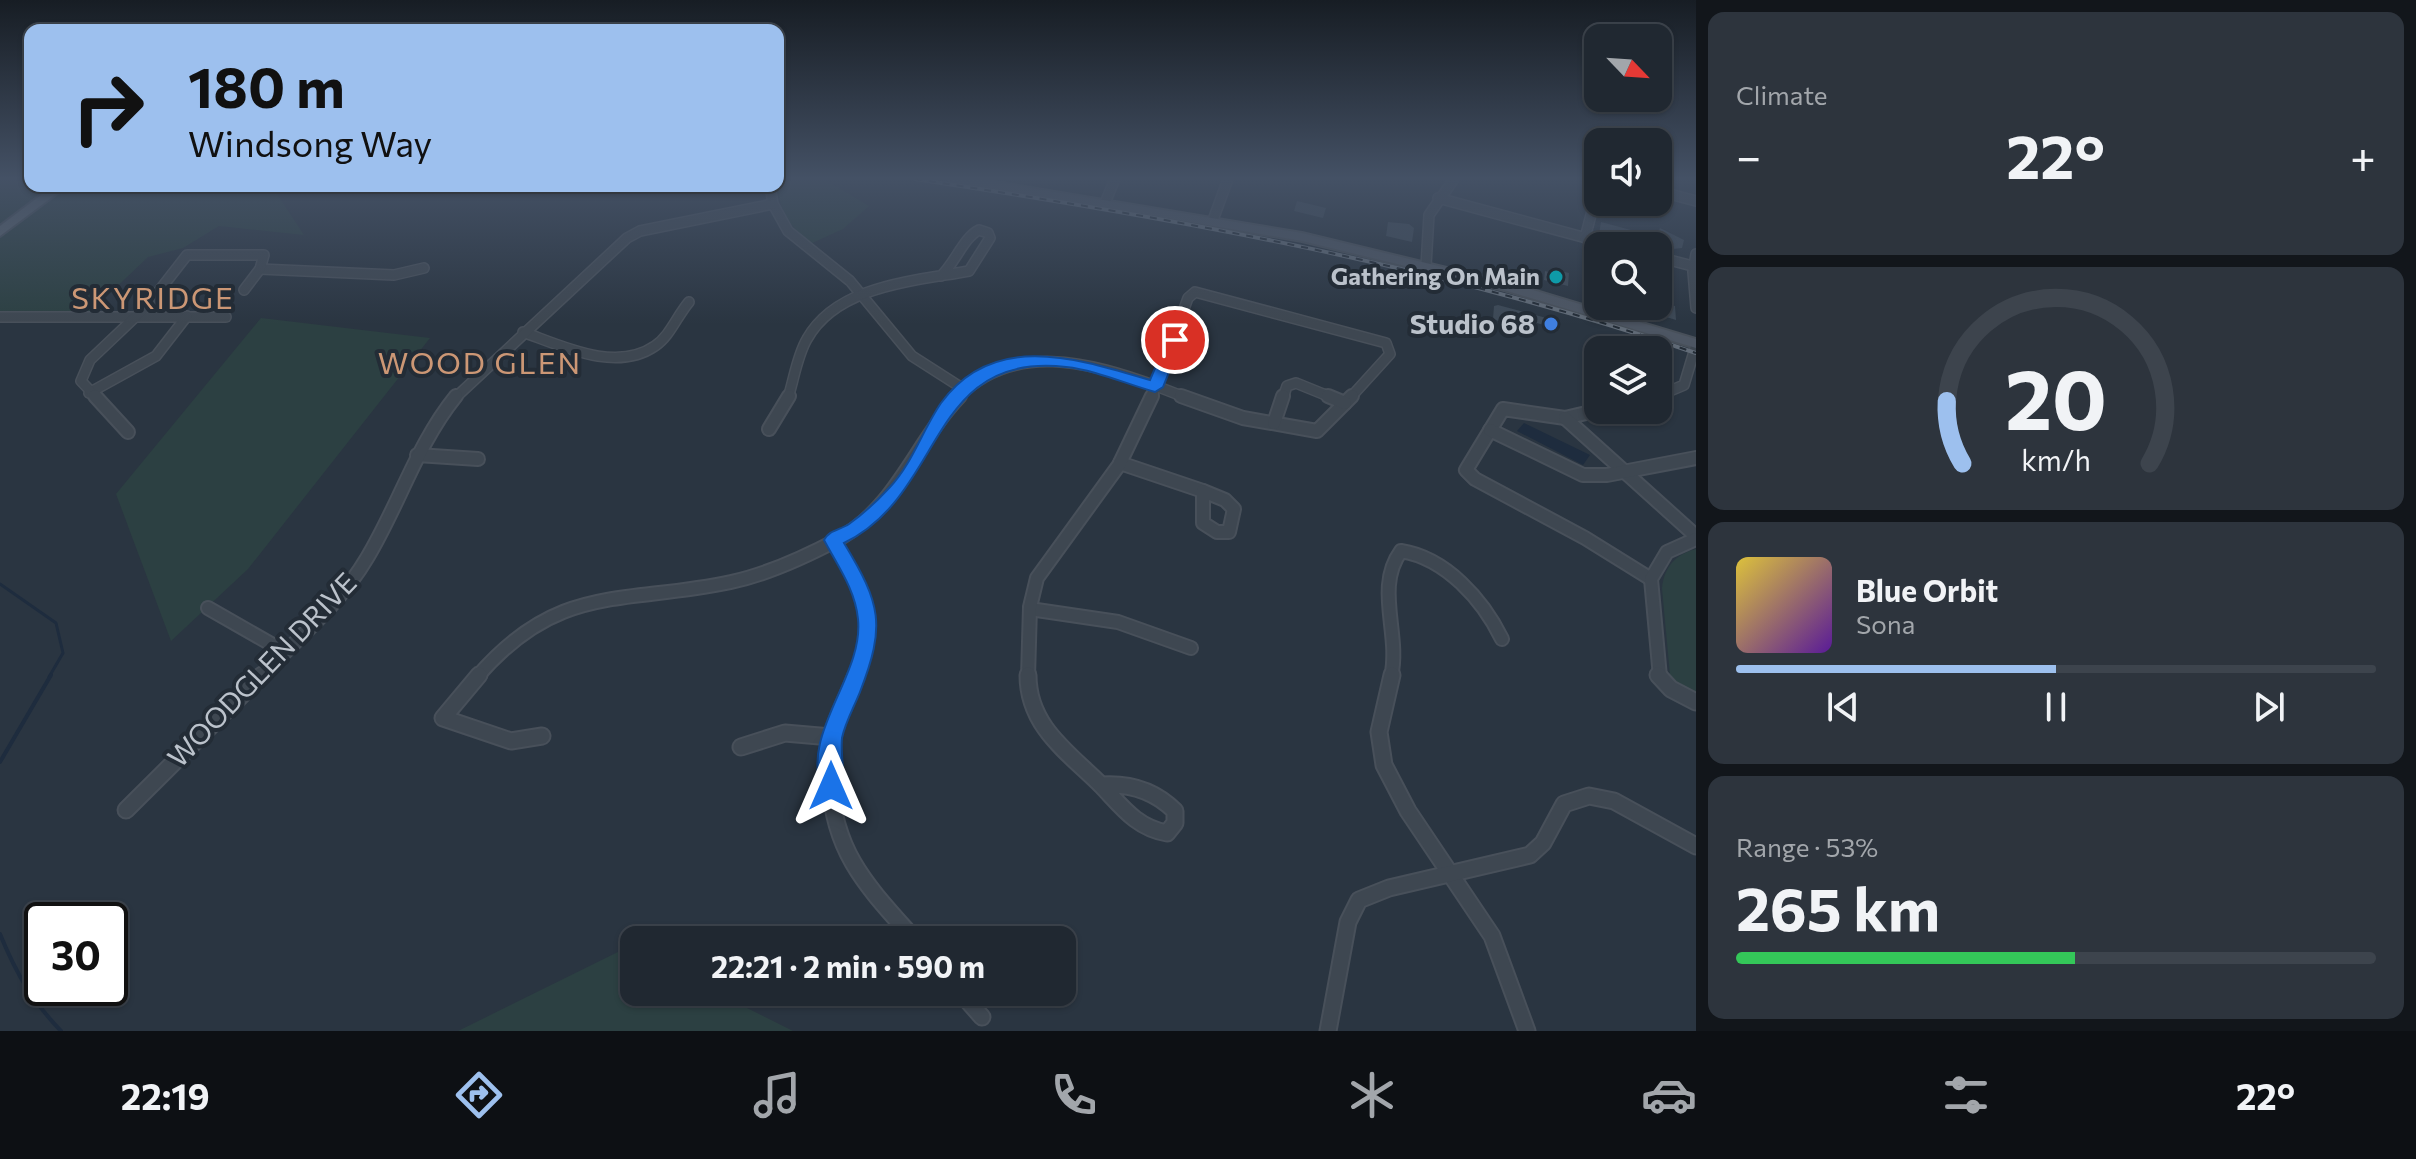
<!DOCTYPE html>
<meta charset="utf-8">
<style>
body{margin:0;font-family:Commissioner,sans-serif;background:#2d343d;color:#f1f3f6;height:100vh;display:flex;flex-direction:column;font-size:30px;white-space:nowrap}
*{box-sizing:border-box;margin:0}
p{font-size:26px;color:#a2a6ab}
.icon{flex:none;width:44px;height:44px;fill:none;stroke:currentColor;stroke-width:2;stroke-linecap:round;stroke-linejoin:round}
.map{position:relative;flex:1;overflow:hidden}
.panel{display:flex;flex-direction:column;gap:12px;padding:12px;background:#12161b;width:720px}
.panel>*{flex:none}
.hud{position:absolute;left:24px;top:24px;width:760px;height:168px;border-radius:16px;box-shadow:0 2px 6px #0004,0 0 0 2px #3d444d;background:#9dc0ee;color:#111;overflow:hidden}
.needle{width:52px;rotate:115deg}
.tools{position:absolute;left:1584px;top:24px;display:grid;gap:16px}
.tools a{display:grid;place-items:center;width:88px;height:88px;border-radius:16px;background:#202831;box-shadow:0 2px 6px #0004,0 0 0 2px #3d444d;font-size:40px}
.speed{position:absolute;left:24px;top:902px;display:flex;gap:16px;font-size:40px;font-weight:700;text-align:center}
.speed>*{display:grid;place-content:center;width:104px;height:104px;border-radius:50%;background:#202831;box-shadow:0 2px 6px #0004,0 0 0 2px #3d444d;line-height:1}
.speed .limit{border:4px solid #111;border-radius:12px;background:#fff;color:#111}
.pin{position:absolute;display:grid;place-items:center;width:68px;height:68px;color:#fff;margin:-34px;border:4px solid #fff;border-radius:50%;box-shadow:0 2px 8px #0007}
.me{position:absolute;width:88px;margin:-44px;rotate:0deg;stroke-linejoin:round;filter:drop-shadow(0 0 6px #0008)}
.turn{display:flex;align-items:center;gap:28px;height:168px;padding:0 32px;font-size:36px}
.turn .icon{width:104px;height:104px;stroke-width:2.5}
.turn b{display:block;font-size:56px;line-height:68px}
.big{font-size:60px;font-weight:700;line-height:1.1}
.panel .card{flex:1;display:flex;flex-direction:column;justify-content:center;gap:12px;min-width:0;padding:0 28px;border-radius:16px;background:#2d343d}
.panel .dial{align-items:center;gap:0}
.dial svg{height:208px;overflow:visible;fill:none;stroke:#3d444d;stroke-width:7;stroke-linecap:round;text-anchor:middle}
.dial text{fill:#f1f3f6;stroke:none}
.song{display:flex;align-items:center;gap:24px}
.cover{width:96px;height:96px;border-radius:12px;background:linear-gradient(135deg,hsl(50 70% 55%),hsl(270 70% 35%))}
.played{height:8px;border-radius:4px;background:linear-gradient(90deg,#9dc0ee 50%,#3d444d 50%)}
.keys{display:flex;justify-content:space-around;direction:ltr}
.heat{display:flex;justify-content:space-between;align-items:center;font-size:44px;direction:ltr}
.charge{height:12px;border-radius:6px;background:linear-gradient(90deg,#34c759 53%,#3d444d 0)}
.trip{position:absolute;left:620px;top:926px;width:456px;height:80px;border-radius:16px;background:#202831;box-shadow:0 2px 6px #0004,0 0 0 2px #3d444d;font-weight:700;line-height:80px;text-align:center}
.tabs{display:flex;height:128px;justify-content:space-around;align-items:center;background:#0d1014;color:#a2a6ab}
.tabs .icon{width:56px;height:56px}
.tabs .current{color:#9dc0ee}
.tabs b{font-size:36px;color:#f1f3f6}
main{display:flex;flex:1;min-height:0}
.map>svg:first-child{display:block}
.green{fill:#2c4042}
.water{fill:#1e2c3e}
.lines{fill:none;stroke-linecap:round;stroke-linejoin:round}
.stream-far1{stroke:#1e2c3e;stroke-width:3}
.stream{stroke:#1e2c3e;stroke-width:4}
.building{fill:#3d4956}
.minor-far2-casing{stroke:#48505a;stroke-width:12}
.minor-far1-casing{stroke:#48505a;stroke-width:16}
.minor-casing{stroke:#48505a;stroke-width:19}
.secondary-casing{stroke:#48505a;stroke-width:4}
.primary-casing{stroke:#48505a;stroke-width:4}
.minor-far2{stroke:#3e4751;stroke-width:9}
.minor-far1{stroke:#3e4751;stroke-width:12}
.minor{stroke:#3e4751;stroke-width:15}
.secondary{fill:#4d5663;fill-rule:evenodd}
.primary{fill:#5c6671;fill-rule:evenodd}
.rail-casing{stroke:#616b77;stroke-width:4}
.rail{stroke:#232c36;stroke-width:2;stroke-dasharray:7;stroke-linecap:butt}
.route{fill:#1a73e8;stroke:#114b97;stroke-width:2}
.culture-dot{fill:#0f9aa8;stroke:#232c36;stroke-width:3}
.shop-dot{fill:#3f7fe0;stroke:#232c36;stroke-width:3}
.labels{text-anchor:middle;stroke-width:8;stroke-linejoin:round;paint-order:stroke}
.far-poi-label{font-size:24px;font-weight:bold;fill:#bbc2cb;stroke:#232c36;text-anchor:end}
.poi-label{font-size:28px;font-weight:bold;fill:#bbc2cb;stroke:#232c36;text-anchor:end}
.street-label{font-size:28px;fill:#bbc2cb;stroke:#232c36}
.neighbourhood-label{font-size:30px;letter-spacing:2px;fill:#cc9775;stroke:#232c36}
</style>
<main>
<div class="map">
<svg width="1696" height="1031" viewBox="0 0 1696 1031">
<rect width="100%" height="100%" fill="#2a3541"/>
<!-- green -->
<g class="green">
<polygon points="0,179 30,179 30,186 58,188 284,186 275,191 304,235 219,226 183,248 148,257 83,319 0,313"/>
<path d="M778,179H824L869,206L843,229L810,244C789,226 776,206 778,179Z"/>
<polygon points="261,318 430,338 248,569 171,641 116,494"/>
<path d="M1696,549V695L1675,683L1670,675L1662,588C1664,567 1676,554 1696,549Z"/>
<polygon points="626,948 634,952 634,992 715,992 793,1031 458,1031"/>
</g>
<!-- water -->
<polygon class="water" points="1524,423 1590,455 1583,465 1517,431"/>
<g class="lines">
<!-- stream-far1 -->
<polyline class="stream-far1" points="0,584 56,623 63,653 49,677"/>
<!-- stream -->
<g class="stream">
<polyline points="0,762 51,675"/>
<path d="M0,934C16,973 32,1001 61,1031"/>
</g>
</g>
<!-- building -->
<g class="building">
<polygon points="1297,201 1326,208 1323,218 1294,211"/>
<polygon points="1388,222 1409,224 1414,228 1412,242 1386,236"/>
<polygon points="1601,222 1657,237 1660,228 1684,240 1682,248 1663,250 1658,246 1599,234"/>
<polygon points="1552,269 1569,273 1568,286 1544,280 1545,271 1552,273"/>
<polygon points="1658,302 1675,306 1676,320 1637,308 1658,306"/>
<polygon points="1498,305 1554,320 1553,328 1537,323 1534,336 1524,334 1524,330 1493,319 1494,306"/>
</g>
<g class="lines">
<!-- minor-far2 casing -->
<g class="minor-far2-casing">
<g id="minor-far2">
<polyline points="770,186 773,204 788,231 850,281 912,356 962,388"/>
<polyline points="1658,191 1696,201"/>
<polyline points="1438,198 1616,246"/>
<polyline points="1105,203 1115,179"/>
<polyline points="1213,220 1228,179"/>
<polyline points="1585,238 1592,211 1642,202"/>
<polyline points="1696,254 1693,272 1696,308"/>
<polyline points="1658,257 1696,267"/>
<polyline points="1426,266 1429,215 1454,179"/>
<polyline points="260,269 394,275 424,268"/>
<polyline points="0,317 226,317"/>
<path d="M523,332C562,346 616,373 655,346C670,336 677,316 689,302"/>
<polyline points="1156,386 1187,398"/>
<polyline points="1156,386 1188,298 1195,292 1386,343 1390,354 1350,398"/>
<polyline points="89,393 156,356 187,316"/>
<polyline points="1658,396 1684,385 1696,345"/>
<polyline points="97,398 81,381 90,360 148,305 187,255 264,255 260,269 244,290"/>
<polyline points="455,398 627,238 640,231 773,204"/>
<path d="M788,398C794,379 797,356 807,339C837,285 915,281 969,271L990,238L988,233L979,230C964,237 955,263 941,276"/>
<path d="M958,398C1013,341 1090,362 1156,386"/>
<polyline points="1151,398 1156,386"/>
<polyline points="1283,398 1287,386 1296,383 1333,398"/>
</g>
</g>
<!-- minor-far1 casing -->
<g class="minor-far1-casing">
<g id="minor-far1">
<polyline points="95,396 128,432"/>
<polyline points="1181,396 1243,418 1317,431 1352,396"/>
<polyline points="1328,396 1345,403"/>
<polyline points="1599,410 1565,418 1503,409 1466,470 1475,479 1585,538 1651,579"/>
<polyline points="1565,418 1696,536"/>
<polyline points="1274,423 1283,396"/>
<polyline points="769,429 789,396"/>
<polyline points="1490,430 1583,475 1607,475 1696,458"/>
<polyline points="417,455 478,459"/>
<polyline points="1120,463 1203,491"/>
<polygon points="1203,491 1225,500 1234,509 1229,532 1217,532 1203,523"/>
<path d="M833,540C864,591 877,618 856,677"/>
<polyline points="208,608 285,652"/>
<polyline points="1030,609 1118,622 1191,648"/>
<path d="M260,677C297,639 340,604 367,558C399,505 417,444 456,396"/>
<path d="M477,677C559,582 623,605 731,582C769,574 805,557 839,539C898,505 915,443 960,396"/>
<polyline points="1028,677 1030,607 1037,578 1119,465 1152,396"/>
<path d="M1391,677C1401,634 1374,588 1401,551C1446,558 1483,600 1502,639"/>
<polyline points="1660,677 1651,579 1667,552 1696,539"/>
</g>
</g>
<!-- minor casing -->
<g class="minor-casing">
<g id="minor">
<polyline points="479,675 443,718 511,741 542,736"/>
<path d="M856,675C849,694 839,712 833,732C829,748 829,765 830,781C834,855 869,888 915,940"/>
<path d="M1028,675C1028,727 1069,753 1102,786C1122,807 1137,828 1167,833L1175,823V811C1155,791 1129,783 1101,785"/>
<polyline points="1392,675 1379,732 1384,765 1408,811 1492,936 1527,1031"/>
<polyline points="1658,675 1671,689 1696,702"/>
<polyline points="741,747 785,733 831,737"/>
<polyline points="126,810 262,675"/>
<polyline points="960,992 982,1017"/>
<polyline points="1328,1031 1348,922 1359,900 1389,888 1530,855 1543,843 1564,804 1589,796 1614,801 1696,846"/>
</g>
</g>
<!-- secondary casing -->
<g class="secondary-casing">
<polygon id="secondary" points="949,179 977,179 1302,233 1513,284 1696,339 1696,348 1504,290 1302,241 954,182"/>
</g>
<!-- primary casing -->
<g class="primary-casing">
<polygon id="primary" points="53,186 67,186 0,236 0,226"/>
</g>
<!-- minor-far2 -->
<use href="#minor-far2" class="minor-far2"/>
<!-- minor-far1 -->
<use href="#minor-far1" class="minor-far1"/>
<!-- minor -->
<use href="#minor" class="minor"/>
<!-- secondary -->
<use href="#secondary" class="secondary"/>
<!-- primary -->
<use href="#primary" class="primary"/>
<!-- rail casing -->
<g class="rail-casing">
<path id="rail" d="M915,179C1180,219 1441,266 1696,353"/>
</g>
<!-- rail -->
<use href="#rail" class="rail"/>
</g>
<!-- sky -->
<linearGradient id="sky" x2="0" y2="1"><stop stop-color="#171d24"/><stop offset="0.55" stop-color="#445165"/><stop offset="1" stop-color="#445165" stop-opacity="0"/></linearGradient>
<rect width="1696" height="324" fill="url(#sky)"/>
<!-- route -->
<path class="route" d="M1175,335L1182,340L1163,387L1155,392C1126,384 1095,370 1066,367C927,351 946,494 844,543C881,604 886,625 860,692C854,707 845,723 842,738C840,756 847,776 839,793L831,796L823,793C798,734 864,677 858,619C855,589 837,565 824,540C829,530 840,530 849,524C863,514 878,500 890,487C912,464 923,429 941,403C994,330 1079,359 1150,380L1167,340Z"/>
<!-- markers -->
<circle class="culture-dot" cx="1556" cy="277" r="8"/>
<circle class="shop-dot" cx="1551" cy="324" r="8"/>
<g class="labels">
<!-- far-poi labels -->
<g class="far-poi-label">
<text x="1540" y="285">Gathering On Main</text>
</g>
<!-- poi labels -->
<g class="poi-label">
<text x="1535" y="334">Studio 68</text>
</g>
<!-- street labels -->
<g class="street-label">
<text transform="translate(262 670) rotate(-46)" y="10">WOODGLEN DRIVE</text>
</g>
<!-- neighbourhood labels -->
<g class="neighbourhood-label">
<text x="153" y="309">SKYRIDGE</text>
<text x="480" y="374">WOOD GLEN</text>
</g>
</g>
</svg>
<div class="tools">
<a><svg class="needle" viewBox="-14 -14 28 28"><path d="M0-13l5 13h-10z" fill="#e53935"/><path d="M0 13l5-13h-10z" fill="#a2a6ab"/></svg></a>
<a><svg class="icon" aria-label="sound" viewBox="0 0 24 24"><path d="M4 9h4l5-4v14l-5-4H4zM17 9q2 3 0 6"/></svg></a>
<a><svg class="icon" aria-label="search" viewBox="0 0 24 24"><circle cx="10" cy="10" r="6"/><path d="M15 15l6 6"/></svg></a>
<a><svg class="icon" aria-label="layers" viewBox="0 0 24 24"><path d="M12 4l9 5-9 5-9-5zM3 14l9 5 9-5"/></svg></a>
</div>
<div class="speed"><div class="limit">30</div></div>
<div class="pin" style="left:1175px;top:340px;background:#d93025"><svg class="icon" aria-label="arrive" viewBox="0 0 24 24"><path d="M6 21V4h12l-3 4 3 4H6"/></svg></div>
<svg class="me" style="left:831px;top:786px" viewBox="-20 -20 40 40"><path d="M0-17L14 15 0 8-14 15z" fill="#1a73e8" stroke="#fff" stroke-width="4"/></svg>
<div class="trip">22:21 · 2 min · 590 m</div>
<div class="hud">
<div class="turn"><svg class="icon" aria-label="right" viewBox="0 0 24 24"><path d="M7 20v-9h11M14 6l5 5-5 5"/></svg><div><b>180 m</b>Windsong Way</div></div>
</div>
</div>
<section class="panel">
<div class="card"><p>Climate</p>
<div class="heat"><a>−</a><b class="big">22°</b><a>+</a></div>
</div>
<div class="card dial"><svg viewBox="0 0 100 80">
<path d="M14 69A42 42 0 1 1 86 69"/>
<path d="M14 69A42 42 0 0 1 8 45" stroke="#9dc0ee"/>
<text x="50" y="56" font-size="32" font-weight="700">20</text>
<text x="50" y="72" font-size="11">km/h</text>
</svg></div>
<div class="card">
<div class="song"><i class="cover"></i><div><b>Blue Orbit</b><p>Sona</p></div></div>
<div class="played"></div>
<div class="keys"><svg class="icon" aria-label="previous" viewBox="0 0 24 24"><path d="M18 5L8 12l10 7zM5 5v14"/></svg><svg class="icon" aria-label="pause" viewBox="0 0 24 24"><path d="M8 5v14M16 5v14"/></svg><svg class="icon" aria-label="next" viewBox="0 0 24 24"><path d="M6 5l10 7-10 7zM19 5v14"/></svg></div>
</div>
<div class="card"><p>Range · 53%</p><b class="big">265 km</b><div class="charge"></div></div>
</section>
</main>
<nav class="tabs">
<b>22:19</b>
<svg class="icon current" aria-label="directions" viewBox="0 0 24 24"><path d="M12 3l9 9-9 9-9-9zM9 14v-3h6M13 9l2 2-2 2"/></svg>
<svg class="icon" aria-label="music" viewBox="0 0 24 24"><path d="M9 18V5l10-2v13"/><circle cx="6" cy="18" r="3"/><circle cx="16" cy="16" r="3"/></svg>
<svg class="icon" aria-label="phone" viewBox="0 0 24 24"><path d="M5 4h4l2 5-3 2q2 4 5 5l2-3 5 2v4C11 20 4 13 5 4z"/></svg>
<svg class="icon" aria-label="climate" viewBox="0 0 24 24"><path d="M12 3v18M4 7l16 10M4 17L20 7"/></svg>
<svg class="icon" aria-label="car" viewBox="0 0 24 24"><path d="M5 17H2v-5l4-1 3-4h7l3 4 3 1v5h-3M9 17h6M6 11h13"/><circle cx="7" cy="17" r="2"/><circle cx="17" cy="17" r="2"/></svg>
<svg class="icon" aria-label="filters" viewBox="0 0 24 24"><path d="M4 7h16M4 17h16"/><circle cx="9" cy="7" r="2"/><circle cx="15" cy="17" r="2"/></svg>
<b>22°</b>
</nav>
